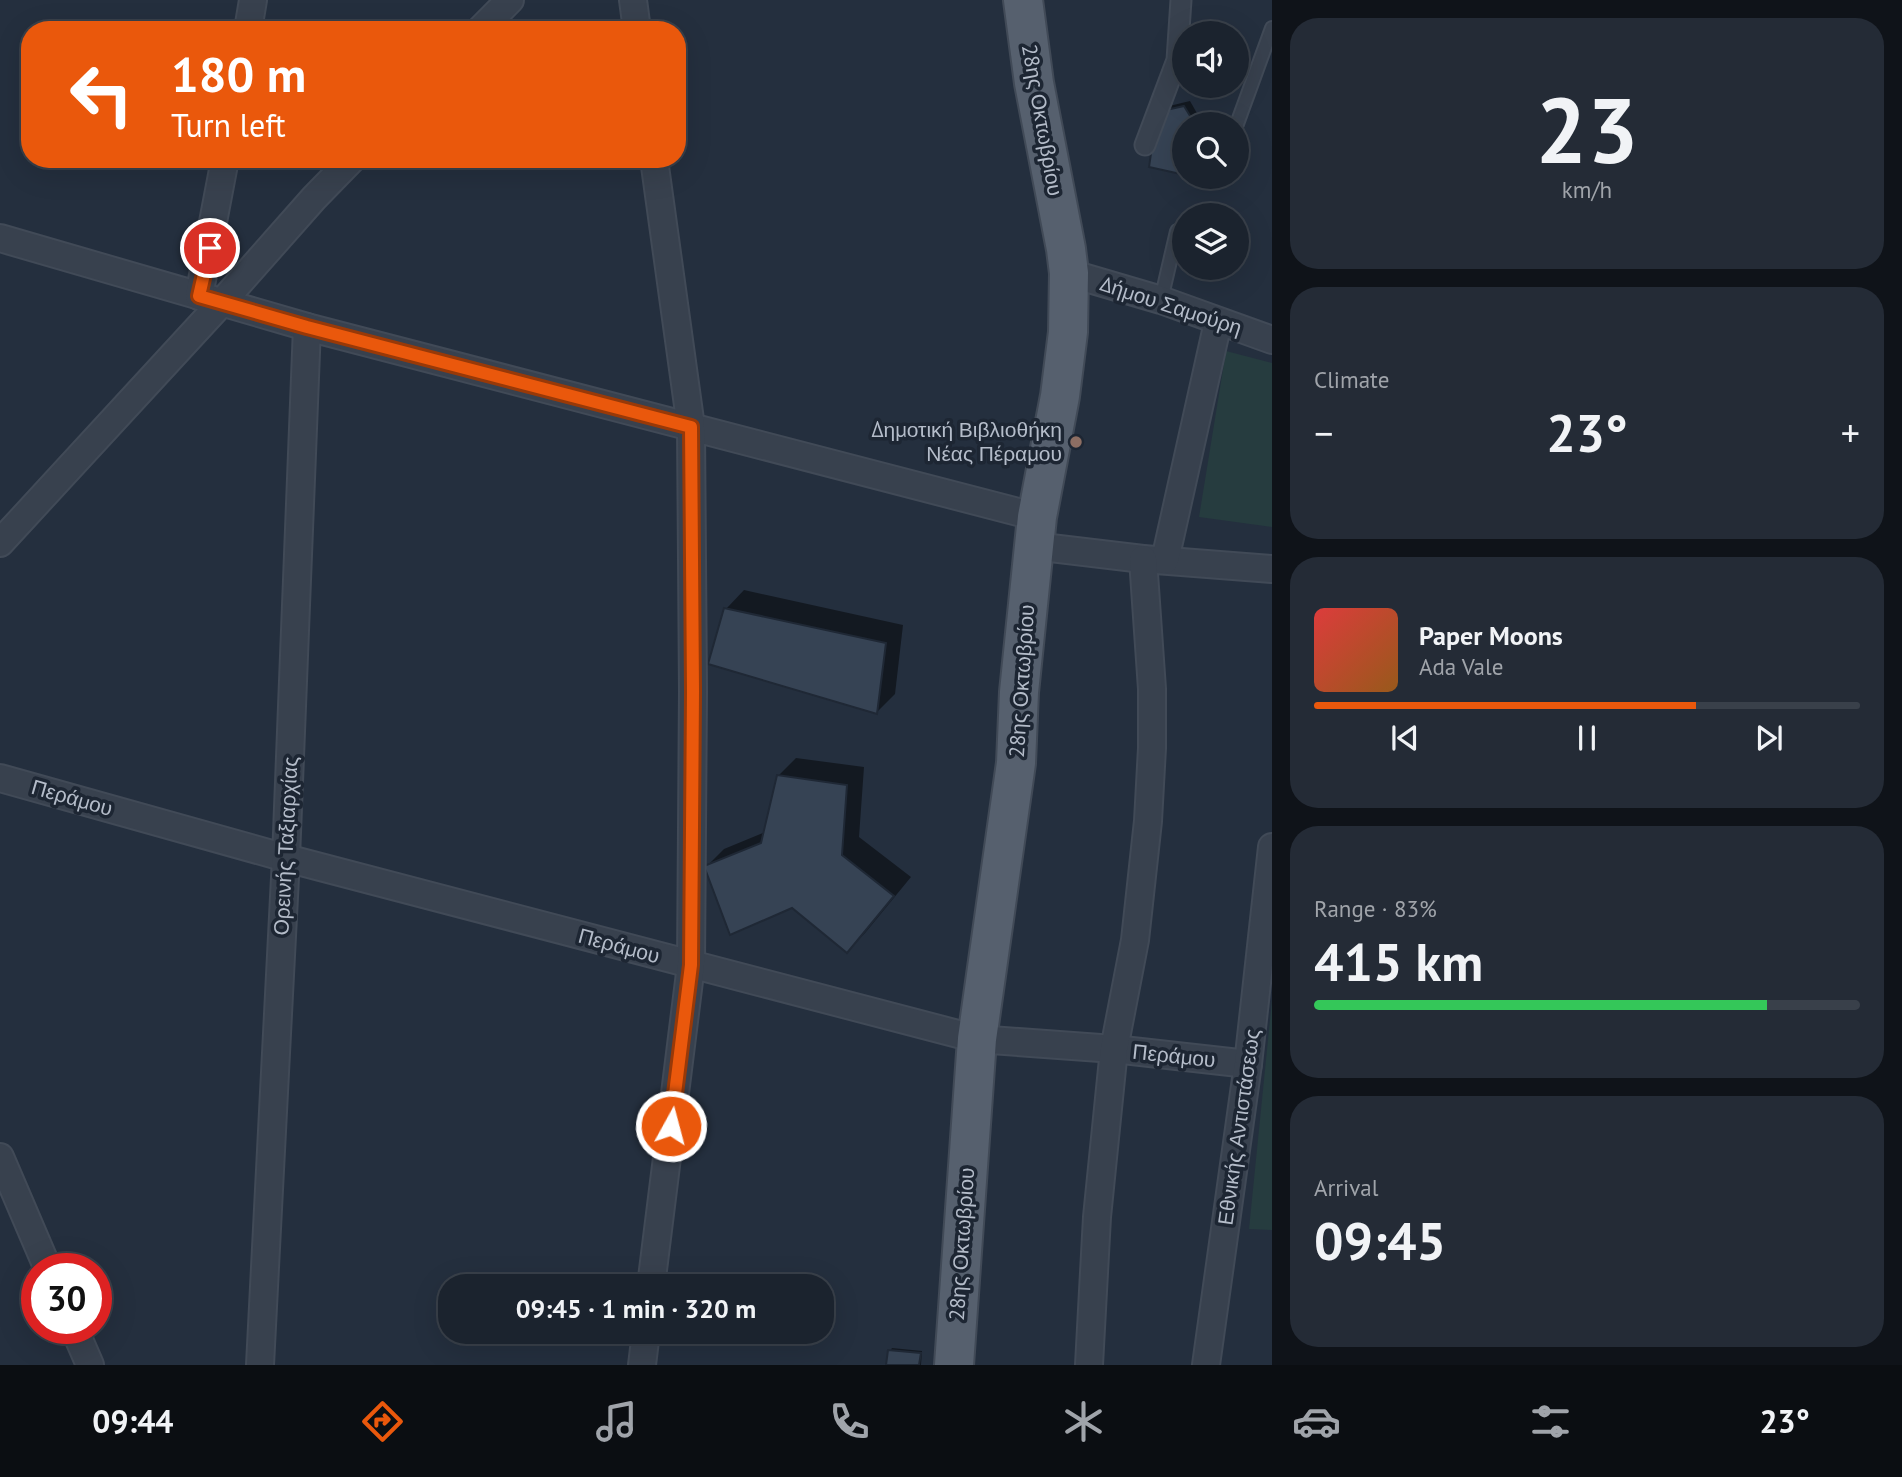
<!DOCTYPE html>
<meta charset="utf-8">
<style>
body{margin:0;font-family:"PT Sans",sans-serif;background:#242b36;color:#f1f3f6;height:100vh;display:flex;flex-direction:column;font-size:26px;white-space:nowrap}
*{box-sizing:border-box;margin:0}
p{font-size:23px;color:#a0a4aa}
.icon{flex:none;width:38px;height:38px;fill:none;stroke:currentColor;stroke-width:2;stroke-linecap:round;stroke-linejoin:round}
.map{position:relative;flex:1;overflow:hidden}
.drawer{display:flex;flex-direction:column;gap:18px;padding:18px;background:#0f1319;width:630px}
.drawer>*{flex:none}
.guide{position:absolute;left:21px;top:21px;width:665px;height:147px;border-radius:28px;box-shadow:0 7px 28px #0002,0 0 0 2px #39404a;background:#ea580c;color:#fff;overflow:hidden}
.fabs{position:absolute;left:1172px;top:21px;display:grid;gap:14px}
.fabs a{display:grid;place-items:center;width:77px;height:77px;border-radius:50%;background:#1b232e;box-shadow:0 7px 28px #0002,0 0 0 2px #39404a;font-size:35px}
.speed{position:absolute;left:21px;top:1253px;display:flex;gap:14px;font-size:35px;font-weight:700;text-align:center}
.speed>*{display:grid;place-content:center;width:91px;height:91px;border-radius:50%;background:#1b232e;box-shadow:0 7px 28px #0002,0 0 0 2px #39404a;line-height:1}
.speed .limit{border:10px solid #d22;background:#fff;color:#111}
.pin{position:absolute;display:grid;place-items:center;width:60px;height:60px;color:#fff;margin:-30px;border:4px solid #fff;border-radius:50%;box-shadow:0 2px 7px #0007}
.me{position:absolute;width:77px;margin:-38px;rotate:7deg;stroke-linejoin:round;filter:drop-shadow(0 0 5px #0008)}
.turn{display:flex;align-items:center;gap:24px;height:147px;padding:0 35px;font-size:32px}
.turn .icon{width:91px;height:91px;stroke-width:2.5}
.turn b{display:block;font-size:49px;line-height:60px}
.big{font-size:52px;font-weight:700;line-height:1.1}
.drawer .widget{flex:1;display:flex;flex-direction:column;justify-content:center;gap:10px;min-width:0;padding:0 24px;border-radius:28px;background:#242b36}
.drawer .dial{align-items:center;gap:0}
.dial b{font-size:91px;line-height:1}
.song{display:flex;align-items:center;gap:21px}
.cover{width:84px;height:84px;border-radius:10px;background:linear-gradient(135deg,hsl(0 70% 55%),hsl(30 70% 35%))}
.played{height:7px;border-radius:4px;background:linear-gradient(90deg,#ea580c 70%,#39404a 70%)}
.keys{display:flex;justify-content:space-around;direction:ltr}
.heat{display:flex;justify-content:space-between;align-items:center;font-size:38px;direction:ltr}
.charge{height:10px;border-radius:5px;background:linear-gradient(90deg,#34c759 83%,#39404a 0)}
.trip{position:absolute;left:438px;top:1274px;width:396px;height:70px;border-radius:28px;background:#1b232e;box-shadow:0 7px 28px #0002,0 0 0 2px #39404a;font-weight:700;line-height:70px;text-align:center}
.tab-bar{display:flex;height:112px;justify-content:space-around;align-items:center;background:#0b0e12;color:#a0a4aa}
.tab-bar .icon{width:49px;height:49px}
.tab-bar .on{color:#ea580c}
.tab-bar b{font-size:32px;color:#f1f3f6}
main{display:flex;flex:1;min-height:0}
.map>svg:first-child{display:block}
.green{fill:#263c3f}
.shadow{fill:#0007}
.building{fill:#364354;stroke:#1f2835;stroke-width:2}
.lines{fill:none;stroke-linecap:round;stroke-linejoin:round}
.service-casing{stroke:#414a57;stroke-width:16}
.pedestrian-casing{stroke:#414a57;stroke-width:23}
.minor-casing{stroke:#414a57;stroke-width:30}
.primary-casing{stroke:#414a57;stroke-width:42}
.service{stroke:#38414e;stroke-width:12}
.pedestrian{stroke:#38414e;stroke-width:19}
.minor{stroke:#38414e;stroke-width:26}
.primary{stroke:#56606e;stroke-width:38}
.route-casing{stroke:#983908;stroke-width:18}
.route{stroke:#ea580c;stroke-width:12}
.education-dot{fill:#8d6e63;stroke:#1d2633;stroke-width:2.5}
.labels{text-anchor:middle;stroke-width:7;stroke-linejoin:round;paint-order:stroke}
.street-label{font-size:21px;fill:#b4bcc9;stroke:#1d2633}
.poi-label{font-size:21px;fill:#b4bcc9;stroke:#1d2633;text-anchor:end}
</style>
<main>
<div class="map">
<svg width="1272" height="1365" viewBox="0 0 1272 1365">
<rect width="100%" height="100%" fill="#242f3e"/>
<!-- green -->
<g class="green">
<polygon points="1226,351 1272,363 1272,527 1199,517"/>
<polygon points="1272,1000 1272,1230 1249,1229"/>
</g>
<!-- shadow -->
<g class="shadow">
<polygon points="1190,101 1202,122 1202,124 1185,124 1165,107"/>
<polygon points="744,590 903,625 895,694 877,712 726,609"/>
<polygon points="796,758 864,767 859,837 911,877 865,933 847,951 792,906 706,867 724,849 765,832 778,776"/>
<polygon points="892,1348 922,1351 921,1365 888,1365 890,1351"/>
</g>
<!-- building -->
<g class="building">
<polygon points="1184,106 1195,124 1185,124 1185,175 1149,167 1157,112"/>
<polygon points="724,608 886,643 877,714 708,664"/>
<polygon points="777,775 847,785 842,855 894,896 847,953 792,908 730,935 704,866 761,843"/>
<polygon points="888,1350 921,1353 919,1365 886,1365"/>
</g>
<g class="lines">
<!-- service casing -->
<g class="service-casing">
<g id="service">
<polyline points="1237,124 1272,28"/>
<polyline points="1161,300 1177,231"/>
</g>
</g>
<!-- pedestrian casing -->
<g class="pedestrian-casing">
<polyline id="pedestrian" points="1145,145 1177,60 1181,0"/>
</g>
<!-- minor casing -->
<g class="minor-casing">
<g id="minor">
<polyline points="633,0 637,30"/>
<polyline points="248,30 253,0"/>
<polyline points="480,30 510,0"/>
<polyline points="0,238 307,327 1037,517"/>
<polyline points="1069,273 1161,300 1272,340"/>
<polyline points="199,296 225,159"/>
<polyline points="0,543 223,301 314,198 352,159"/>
<polyline points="1034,546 1143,559 1272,569"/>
<polyline points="1165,560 1218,322"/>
<polyline points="0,778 286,858 977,1039 1114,1049 1248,1064"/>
<polyline points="0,1157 48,1269"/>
<polyline points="651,1286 691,965 693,691 691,427 654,159"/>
<polyline points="74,1328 90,1365"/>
<polyline points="260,1365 286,858 307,327"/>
<polyline points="642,1365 646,1332"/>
<polyline points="1089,1365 1097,1217 1114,1049 1135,940 1148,821 1152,748 1152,689 1143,559"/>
<polyline points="1206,1365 1248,1064 1272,847"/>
</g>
</g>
<!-- primary casing -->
<g class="primary-casing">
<polyline id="primary" points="954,1365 977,1039 1016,763 1019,692 1037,517 1060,396 1068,332 1069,273 1066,249 1034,83 1023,0"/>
</g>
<!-- service -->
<use href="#service" class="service"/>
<!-- pedestrian -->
<use href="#pedestrian" class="pedestrian"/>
<!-- minor -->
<use href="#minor" class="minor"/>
<!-- primary -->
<use href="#primary" class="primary"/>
</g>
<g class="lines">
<!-- route casing -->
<g class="route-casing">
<polyline id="route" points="210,248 199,296 307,327 691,427 693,691 691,965 671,1126"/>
</g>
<!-- route -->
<use href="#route" class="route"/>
</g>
<!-- markers -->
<circle class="education-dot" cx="1076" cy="442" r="7"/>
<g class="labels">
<!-- street labels -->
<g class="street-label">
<text transform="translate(1042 120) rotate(80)" y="7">28ης Οκτωβρίου</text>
<text transform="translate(1171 306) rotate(18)" y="7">Δήμου Σαμούρη</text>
<text transform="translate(1022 681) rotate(-86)" y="7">28ης Οκτωβρίου</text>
<text transform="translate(72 798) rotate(16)" y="7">Περάμου</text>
<text transform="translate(286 846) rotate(-87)" y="7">Ορεινής Ταξιαρχίας</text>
<text transform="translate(619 946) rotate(15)" y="7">Περάμου</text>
<text transform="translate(1174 1056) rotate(6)" y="7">Περάμου</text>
<text transform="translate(1239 1127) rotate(-82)" y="7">Εθνικής Αντιστάσεως</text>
<text transform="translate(962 1244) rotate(-86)" y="7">28ης Οκτωβρίου</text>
</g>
<!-- poi labels -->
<g class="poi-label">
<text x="1062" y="437">Δημοτική Βιβλιοθήκη<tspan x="1062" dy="24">Νέας Πέραμου</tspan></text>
</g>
</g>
</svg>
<div class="fabs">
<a><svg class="icon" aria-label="sound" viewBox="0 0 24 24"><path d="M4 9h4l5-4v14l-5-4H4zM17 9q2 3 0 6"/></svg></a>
<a><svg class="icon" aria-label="search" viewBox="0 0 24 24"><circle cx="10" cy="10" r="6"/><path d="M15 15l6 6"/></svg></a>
<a><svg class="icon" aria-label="layers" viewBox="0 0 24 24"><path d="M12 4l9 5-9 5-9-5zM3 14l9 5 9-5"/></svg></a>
</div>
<div class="speed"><div class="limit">30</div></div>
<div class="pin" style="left:210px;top:248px;background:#d93025"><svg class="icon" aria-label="arrive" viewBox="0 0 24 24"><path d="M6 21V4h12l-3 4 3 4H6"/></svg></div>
<svg class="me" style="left:671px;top:1126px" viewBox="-20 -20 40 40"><circle r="17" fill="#ea580c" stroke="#fff" stroke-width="3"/><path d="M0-11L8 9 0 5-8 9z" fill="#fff"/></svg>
<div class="trip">09:45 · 1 min · 320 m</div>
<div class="guide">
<div class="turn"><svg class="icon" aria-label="left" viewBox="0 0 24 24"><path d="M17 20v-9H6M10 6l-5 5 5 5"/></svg><div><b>180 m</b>Turn left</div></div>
</div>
</div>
<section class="drawer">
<div class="widget dial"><b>23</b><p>km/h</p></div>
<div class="widget"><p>Climate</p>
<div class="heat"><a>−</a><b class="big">23°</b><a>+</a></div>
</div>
<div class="widget">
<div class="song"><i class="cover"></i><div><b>Paper Moons</b><p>Ada Vale</p></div></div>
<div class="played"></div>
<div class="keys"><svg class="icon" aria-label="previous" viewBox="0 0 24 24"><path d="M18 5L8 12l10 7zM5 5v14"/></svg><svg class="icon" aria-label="pause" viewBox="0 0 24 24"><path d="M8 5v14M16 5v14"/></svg><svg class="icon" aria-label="next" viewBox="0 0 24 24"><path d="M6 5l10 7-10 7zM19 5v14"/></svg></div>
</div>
<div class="widget"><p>Range · 83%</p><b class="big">415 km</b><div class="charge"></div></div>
<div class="widget"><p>Arrival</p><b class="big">09:45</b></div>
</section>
</main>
<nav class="tab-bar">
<b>09:44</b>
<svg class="icon on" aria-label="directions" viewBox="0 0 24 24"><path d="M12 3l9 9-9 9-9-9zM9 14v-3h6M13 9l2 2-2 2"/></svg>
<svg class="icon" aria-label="music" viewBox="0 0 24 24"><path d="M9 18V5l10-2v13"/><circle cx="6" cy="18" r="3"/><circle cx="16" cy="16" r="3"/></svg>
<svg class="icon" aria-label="phone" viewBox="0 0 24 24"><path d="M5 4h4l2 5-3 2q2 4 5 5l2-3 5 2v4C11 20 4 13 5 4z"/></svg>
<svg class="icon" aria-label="climate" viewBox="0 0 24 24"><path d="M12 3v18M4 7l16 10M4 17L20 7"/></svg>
<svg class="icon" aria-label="car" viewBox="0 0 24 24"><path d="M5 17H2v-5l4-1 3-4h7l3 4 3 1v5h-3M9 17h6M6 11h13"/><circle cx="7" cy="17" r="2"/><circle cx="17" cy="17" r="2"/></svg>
<svg class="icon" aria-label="filters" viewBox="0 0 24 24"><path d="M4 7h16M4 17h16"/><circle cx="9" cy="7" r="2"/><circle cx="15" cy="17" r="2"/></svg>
<b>23°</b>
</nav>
